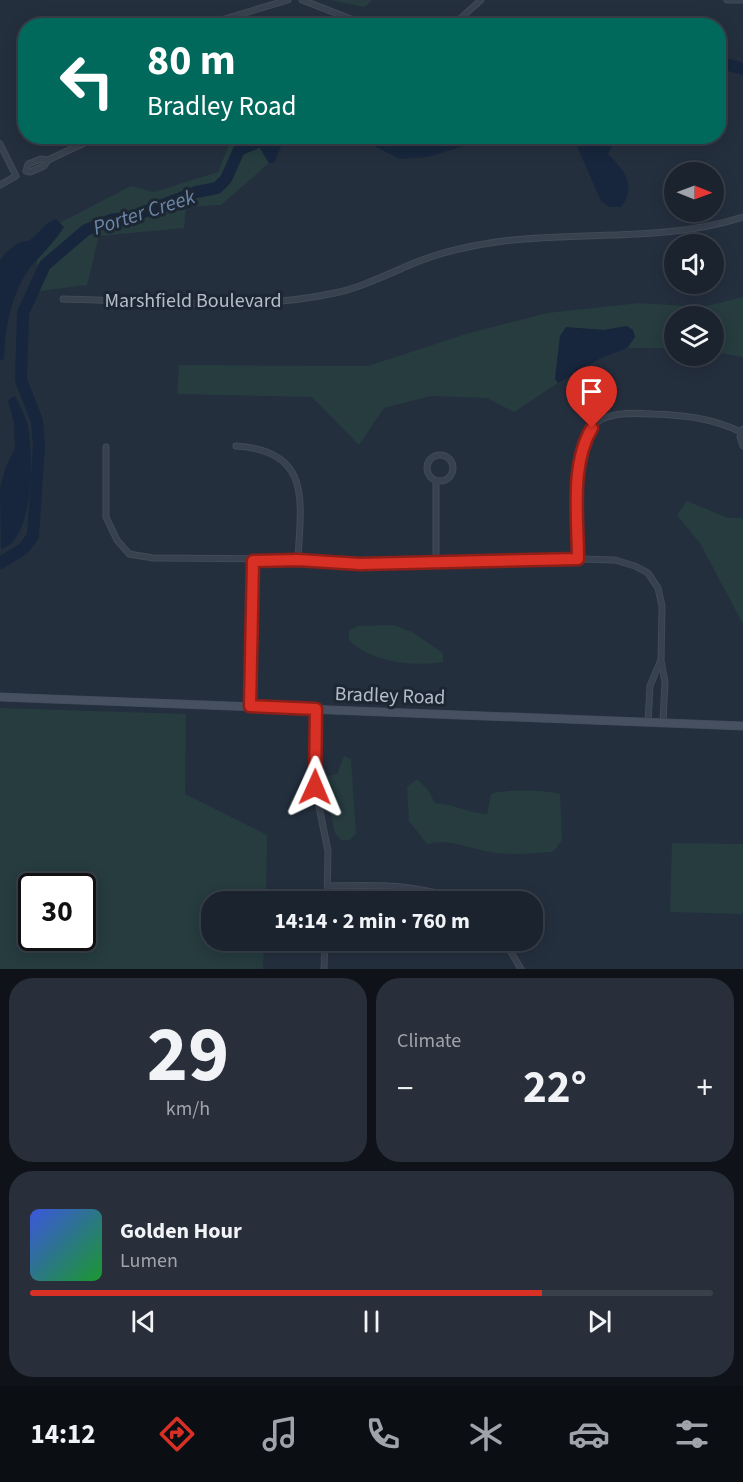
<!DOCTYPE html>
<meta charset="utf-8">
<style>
body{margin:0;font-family:"Source Sans 3",sans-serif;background:#282f3a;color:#f1f3f6;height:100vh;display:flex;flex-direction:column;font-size:22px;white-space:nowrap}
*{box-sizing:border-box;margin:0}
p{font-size:20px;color:#a0a4aa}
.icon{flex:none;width:33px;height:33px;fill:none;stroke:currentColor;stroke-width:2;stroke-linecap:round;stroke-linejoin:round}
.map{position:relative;height:969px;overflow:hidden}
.panel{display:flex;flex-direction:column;gap:9px;padding:9px;background:#0f1319;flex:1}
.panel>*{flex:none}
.guide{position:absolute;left:18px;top:18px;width:708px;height:126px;border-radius:24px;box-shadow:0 3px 15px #0003,0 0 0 2px #39404a;background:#00695c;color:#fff;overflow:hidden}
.needle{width:39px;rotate:91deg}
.buttons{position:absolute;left:664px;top:162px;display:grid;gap:12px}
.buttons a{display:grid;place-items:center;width:60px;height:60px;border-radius:50%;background:#1b232e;box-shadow:0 3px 15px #0003,0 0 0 2px #39404a;font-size:30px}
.speed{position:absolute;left:18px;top:873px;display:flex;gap:12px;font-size:30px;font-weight:700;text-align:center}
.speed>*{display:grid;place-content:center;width:78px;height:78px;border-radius:50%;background:#1b232e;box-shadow:0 3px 15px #0003,0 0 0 2px #39404a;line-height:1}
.speed .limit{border:3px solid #111;border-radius:9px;background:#fff;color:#111}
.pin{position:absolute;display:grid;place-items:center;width:51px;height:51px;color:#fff;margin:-62px -26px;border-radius:50% 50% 50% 0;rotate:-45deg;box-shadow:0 0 6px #0007}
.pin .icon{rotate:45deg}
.me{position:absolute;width:66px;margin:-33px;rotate:1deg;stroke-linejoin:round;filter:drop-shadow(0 0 4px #0008)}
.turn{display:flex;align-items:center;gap:21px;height:126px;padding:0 30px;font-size:27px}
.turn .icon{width:78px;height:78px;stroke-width:2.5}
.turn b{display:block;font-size:42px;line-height:51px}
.big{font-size:45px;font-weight:700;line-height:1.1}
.panel .widget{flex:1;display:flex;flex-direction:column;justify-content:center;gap:9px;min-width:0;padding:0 21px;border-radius:24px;background:#282f3a}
.panel .dial{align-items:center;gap:0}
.dial b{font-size:78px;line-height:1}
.song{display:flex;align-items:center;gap:18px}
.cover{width:72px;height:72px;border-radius:9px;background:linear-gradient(135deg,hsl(230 70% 55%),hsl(130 70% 35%))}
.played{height:6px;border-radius:3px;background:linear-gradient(90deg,#d93025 75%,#39404a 75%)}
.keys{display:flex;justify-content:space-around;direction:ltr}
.heat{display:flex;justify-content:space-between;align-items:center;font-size:33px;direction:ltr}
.panel .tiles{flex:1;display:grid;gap:9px;grid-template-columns:1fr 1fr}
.widget:last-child{grid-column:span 2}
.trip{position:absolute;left:201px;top:891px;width:342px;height:60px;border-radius:24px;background:#1b232e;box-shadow:0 3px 15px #0003,0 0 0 2px #39404a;font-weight:700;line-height:60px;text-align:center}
.dock{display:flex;height:96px;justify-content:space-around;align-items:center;background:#0b0e12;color:#a0a4aa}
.dock .icon{width:42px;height:42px}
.dock .selected{color:#d93025}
.dock b{font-size:27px;color:#f1f3f6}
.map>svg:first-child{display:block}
.green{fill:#263c3f;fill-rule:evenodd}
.water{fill:#17263c}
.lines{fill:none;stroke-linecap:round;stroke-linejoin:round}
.river{stroke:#17263c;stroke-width:12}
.street-casing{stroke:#414a57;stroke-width:7}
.secondary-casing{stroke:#414a57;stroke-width:9}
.street{stroke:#38414e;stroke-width:5}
.secondary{stroke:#465061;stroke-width:8}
.route-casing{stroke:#8d1f18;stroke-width:15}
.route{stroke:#d93025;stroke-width:10}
.labels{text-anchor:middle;stroke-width:6;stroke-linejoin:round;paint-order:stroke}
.street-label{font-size:20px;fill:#b4bcc9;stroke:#1d2633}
.water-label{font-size:21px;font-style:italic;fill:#6d86a8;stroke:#1d2633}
</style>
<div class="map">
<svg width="743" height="969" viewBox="0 0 743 969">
<rect width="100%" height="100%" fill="#242f3e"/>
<!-- green -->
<g class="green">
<polygon points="330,0 372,0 365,7"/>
<polygon points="232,137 258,137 259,147 269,163 221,205 186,207 184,228 99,236 87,285 40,291 34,236 131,186 154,192 218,172"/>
<polygon points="743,297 743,357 714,352 714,316 675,316 675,348 627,348 635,337 627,326 604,330 566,328 560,337 555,379 558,383 514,412 487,398 431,396 384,408 359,445 312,397 177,394 179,365 368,366 466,334 547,313 639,303 702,307"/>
<polygon points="687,501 728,518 743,518 743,624 700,543 677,515"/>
<path d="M393,625L412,632L443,653V662C414,667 370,662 349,640V630L358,626Z"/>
<path d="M0,708L186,714L185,794L267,835L266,901L212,902V940L264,941L263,969H0ZM82,886V938H32V886Z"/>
<polygon points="344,756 351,759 356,834 349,840 341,840 335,833 324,784 326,776 337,774"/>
<path d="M417,779L428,790L435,803C453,804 468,813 487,814L491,794C501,789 549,790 560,794L562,840L553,852C534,853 514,855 496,853C472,850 450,838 427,844L409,821L407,787Z"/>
<polygon points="672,843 743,844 743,914 670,912"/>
</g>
<!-- water -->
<g class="water">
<path d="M258,137H285L274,163H269C264,154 258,147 258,137Z"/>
<polygon points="358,137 493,137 428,157 399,159"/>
<path d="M573,137H631L612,146L608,154C623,169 638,186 621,207H609L601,201Z"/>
<path d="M56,219L64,227C55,241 45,251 34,263C12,288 5,327 4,359L0,360V261C6,251 17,241 29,241L48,223Z"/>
<polygon points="627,326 633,330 635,337 627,348 601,358 558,383 555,379 560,336 566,327 604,330"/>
<path d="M15,396C19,405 24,413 27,422C34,449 35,541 1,549L0,488L5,469L15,448L14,423L8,400Z"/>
</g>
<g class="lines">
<!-- river -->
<g class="river">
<polyline points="718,66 729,65 743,69"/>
<polyline points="0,563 23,549 33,536 39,445 37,421 21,380 23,313 45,265 86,230 111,220 131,217 196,192 217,188 226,179 239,150 258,142 263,136"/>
</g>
<!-- street casing -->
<g class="street-casing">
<g id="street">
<polyline points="302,0 369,26"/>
<polyline points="727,0 743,0"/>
<polyline points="55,21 63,26"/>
<polyline points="201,26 288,0"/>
<polyline points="452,26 481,0"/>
<polyline points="0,144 16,176 0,185"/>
<polyline points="48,160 41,159 28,164 26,171 30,172 44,166 48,160 99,136"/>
<path d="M63,299C153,301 246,312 335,293C362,287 386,275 412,264C440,252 473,245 504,241C584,231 665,242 743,217"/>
<polyline points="743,429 740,437 743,446"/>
<path d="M236,446C312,451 301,501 298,559"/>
<polyline points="106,447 106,517 117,540 129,554 153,558 298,559 360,564 578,559 615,560 635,566 648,573 658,588 662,606 661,661 665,682 663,722"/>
<circle cx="440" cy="468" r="13"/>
<polyline points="436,481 436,562"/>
<path d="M578,559C578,525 569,437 602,419C616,412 637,413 652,414C684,415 712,418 741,432"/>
<polyline points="251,706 253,561"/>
<polyline points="316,709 315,787 328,851 327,902"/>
<polyline points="648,722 650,686 660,662"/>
<path d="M328,886C375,885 419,883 463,902"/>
<polyline points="504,940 521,969"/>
<polyline points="324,969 325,940"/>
</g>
</g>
<!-- secondary casing -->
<g class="secondary-casing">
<polyline id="secondary" points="0,697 743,726"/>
</g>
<!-- street -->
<use href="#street" class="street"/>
<!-- secondary -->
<use href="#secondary" class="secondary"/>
</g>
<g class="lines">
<!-- route casing -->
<g class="route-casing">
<path id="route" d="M315,787L316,709L250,706L253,561L298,560L360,564L578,559C578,518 570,464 592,428"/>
</g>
<!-- route -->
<use href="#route" class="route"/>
</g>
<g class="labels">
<!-- street labels -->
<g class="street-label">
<text x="193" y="307">Marshfield Boulevard</text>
<text transform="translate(390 695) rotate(2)" y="7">Bradley Road</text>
</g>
<!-- water labels -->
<g class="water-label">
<text transform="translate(144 212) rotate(-18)" y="7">Porter Creek</text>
</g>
</g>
</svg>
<div class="buttons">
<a><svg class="needle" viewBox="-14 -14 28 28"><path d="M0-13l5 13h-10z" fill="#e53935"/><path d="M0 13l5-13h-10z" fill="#a0a4aa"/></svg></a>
<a><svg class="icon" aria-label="sound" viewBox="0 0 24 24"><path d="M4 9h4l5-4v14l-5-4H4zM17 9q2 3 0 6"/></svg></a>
<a><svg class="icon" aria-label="layers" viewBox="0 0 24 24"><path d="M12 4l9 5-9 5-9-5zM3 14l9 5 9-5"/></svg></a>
</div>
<div class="speed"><div class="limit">30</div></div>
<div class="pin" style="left:592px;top:428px;background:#d93025"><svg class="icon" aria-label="arrive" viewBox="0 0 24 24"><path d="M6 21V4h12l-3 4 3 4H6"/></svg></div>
<svg class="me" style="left:315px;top:787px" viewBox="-20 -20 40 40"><path d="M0-17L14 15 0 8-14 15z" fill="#d93025" stroke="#fff" stroke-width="4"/></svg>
<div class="trip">14:14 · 2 min · 760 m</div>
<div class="guide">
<div class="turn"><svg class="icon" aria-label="left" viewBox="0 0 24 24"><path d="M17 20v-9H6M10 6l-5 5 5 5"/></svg><div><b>80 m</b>Bradley Road</div></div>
</div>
</div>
<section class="panel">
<div class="tiles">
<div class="widget dial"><b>29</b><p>km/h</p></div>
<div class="widget"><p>Climate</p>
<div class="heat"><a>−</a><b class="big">22°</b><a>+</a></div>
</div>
<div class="widget">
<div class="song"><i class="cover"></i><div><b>Golden Hour</b><p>Lumen</p></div></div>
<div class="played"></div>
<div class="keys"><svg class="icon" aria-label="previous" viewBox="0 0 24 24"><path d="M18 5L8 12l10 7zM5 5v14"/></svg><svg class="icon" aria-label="pause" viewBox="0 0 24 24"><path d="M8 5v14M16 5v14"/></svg><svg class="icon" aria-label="next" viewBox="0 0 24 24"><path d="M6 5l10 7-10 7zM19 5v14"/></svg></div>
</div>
</div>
</section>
<nav class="dock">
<b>14:12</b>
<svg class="icon selected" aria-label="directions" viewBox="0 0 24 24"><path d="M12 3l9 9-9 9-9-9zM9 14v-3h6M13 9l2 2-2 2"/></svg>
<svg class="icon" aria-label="music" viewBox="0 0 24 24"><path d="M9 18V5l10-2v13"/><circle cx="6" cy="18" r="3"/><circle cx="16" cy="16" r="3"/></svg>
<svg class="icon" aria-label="phone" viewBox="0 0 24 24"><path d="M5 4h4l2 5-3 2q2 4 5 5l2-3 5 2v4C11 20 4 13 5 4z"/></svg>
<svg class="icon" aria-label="climate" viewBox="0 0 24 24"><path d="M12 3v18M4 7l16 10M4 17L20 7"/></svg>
<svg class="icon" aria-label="car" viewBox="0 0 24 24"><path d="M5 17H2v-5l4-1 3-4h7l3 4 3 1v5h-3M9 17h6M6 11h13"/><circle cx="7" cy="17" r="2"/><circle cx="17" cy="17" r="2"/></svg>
<svg class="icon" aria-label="filters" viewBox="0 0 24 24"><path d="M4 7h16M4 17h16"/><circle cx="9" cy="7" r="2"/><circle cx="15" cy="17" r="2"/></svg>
</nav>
